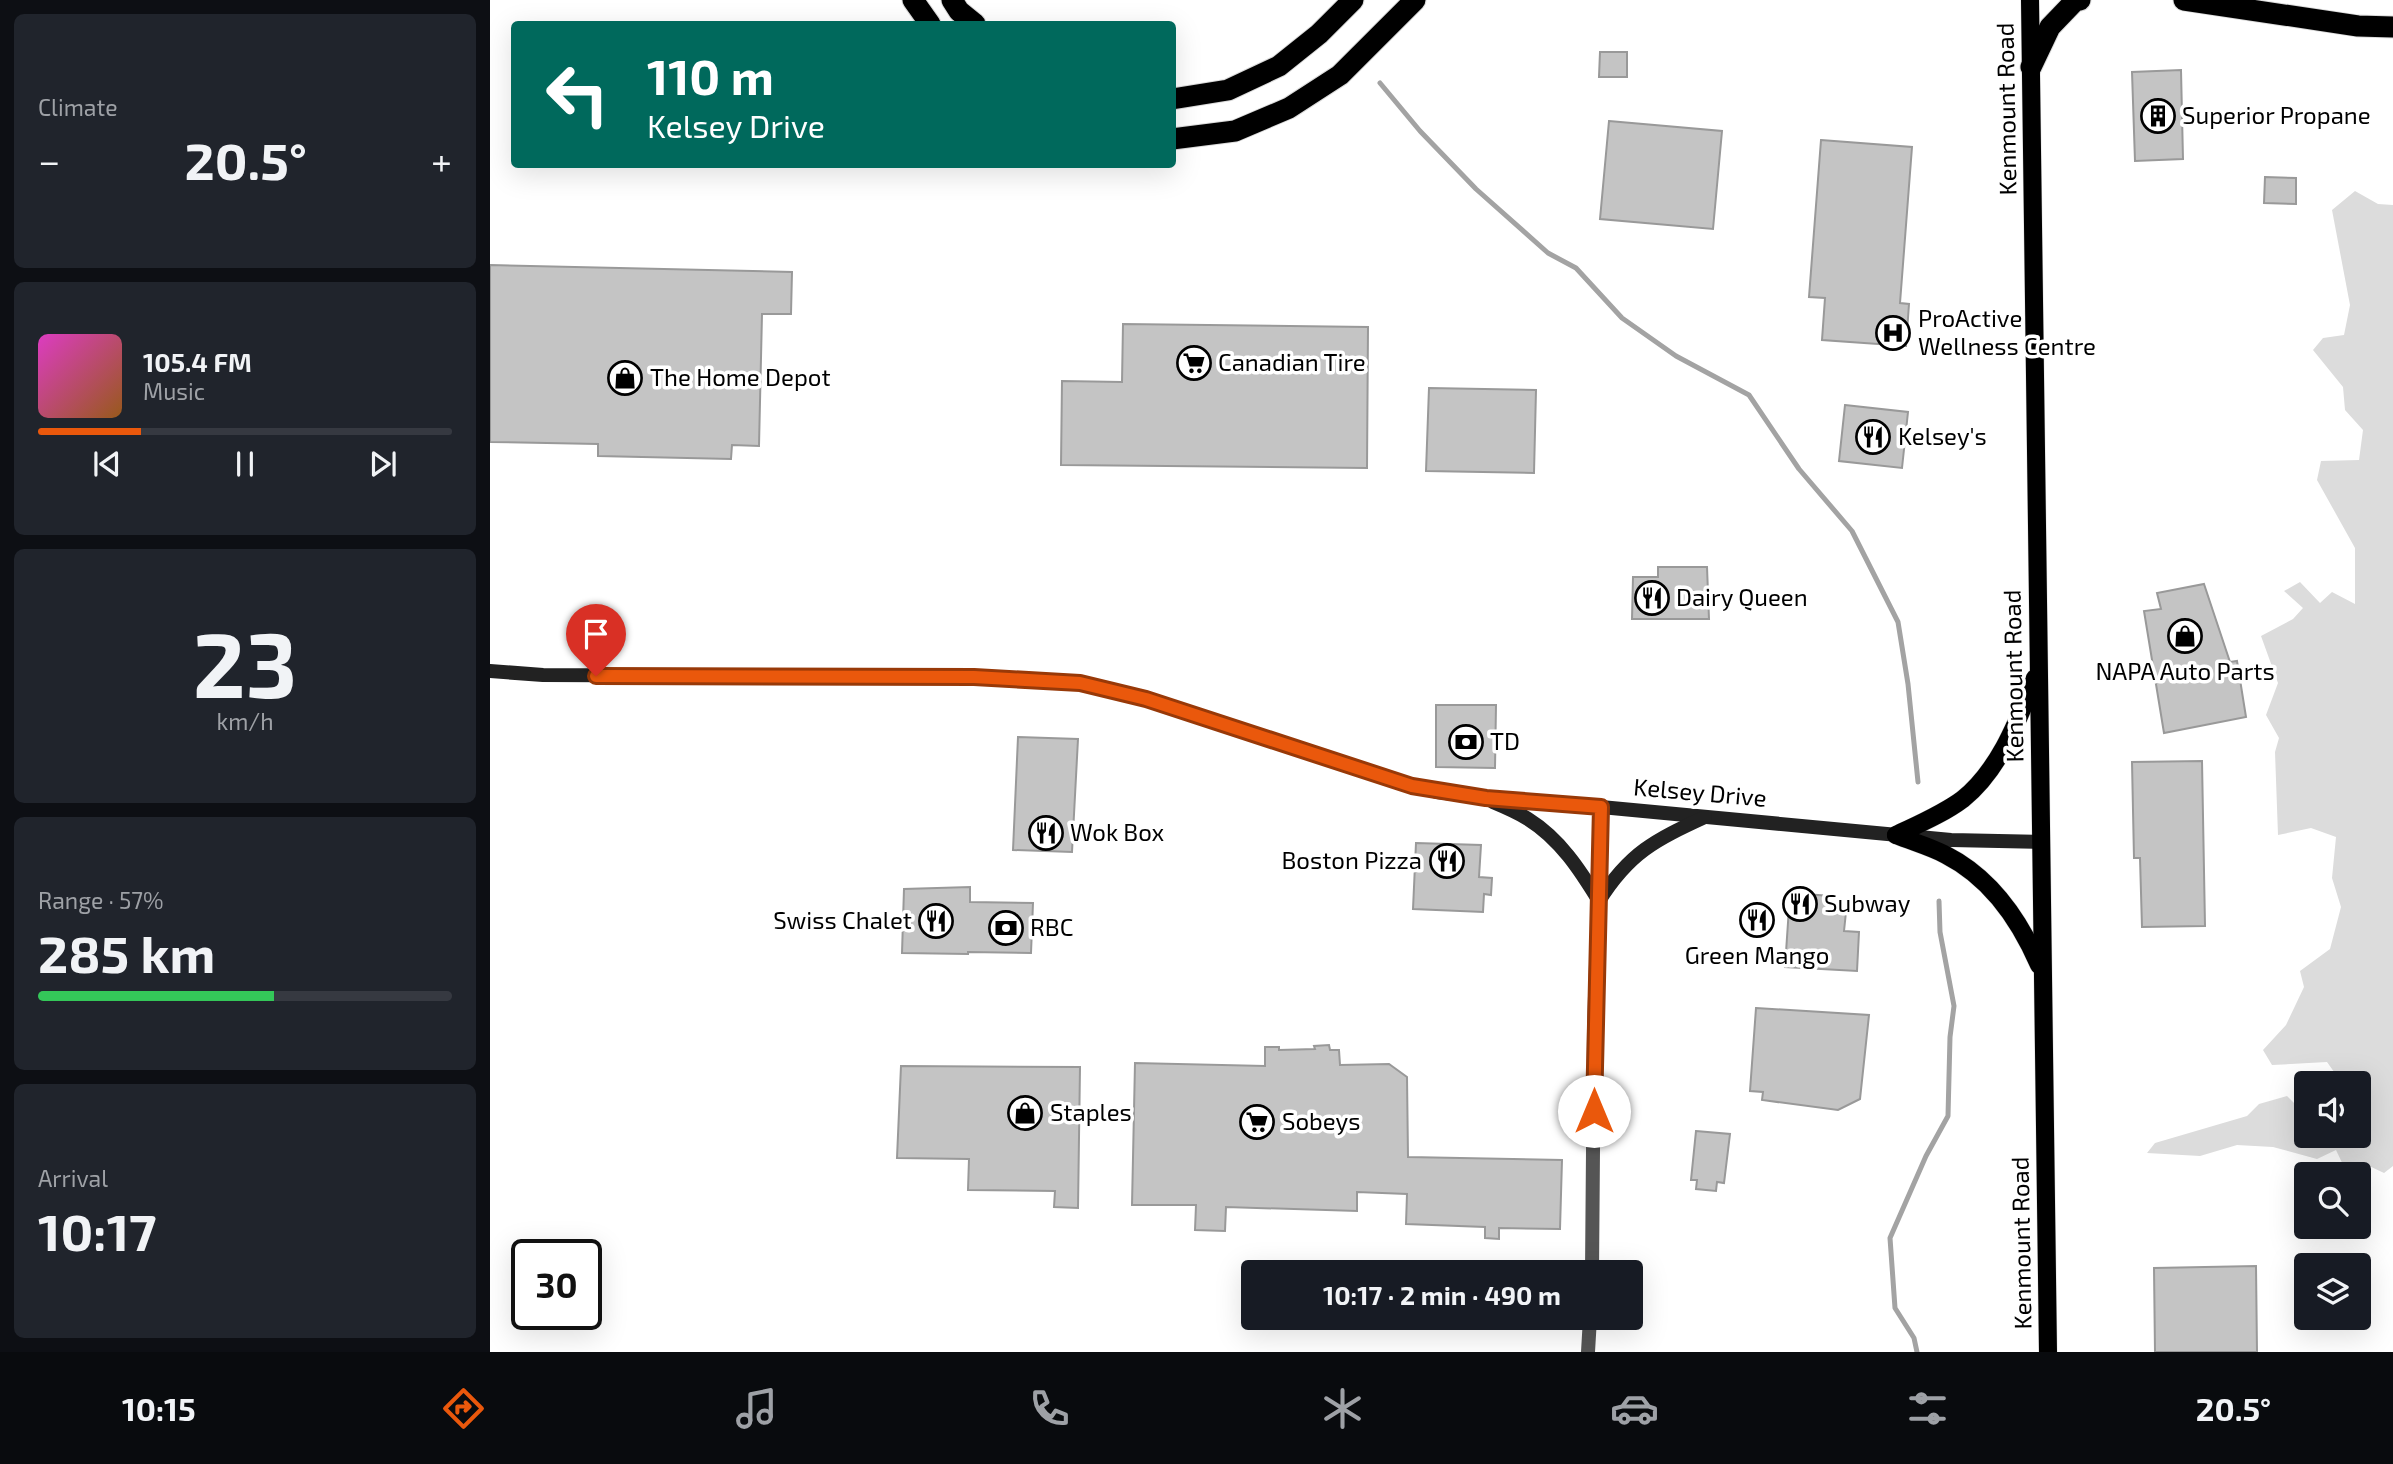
<!DOCTYPE html>
<meta charset="utf-8">
<style>
body{margin:0;font-family:"Exo 2",sans-serif;background:#20242c;color:#f1f3f6;height:100vh;display:flex;flex-direction:column;font-size:26px;white-space:nowrap}
*{box-sizing:border-box;margin:0}
p{font-size:23px;color:#9ea1a6}
.icon{flex:none;width:38px;height:38px;fill:none;stroke:currentColor;stroke-width:2;stroke-linecap:round;stroke-linejoin:round}
.map{position:relative;flex:1;overflow:hidden}
.sheet{display:flex;flex-direction:column;gap:14px;padding:14px;background:#0d0f14;width:490px}
.sheet>*{flex:none}
.top-card{position:absolute;left:21px;top:21px;width:665px;height:147px;border-radius:7px;box-shadow:0 7px 28px #0002;background:#00695c;color:#fff;overflow:hidden}
.controls{position:absolute;left:1804px;top:1071px;display:grid;gap:14px}
.controls a{display:grid;place-items:center;width:77px;height:77px;border-radius:7px;background:#171b24;box-shadow:0 7px 28px #0002;font-size:35px}
.speed{position:absolute;left:21px;top:1239px;display:flex;gap:14px;font-size:35px;font-weight:700;text-align:center}
.speed>*{display:grid;place-content:center;width:91px;height:91px;border-radius:50%;background:#171b24;box-shadow:0 7px 28px #0002;line-height:1}
.speed .limit{border:4px solid #111;border-radius:10px;background:#fff;color:#111}
.pin{position:absolute;display:grid;place-items:center;width:60px;height:60px;color:#fff;margin:-72px -30px;border-radius:50% 50% 50% 0;rotate:-45deg;box-shadow:0 0 7px #0007}
.pin .icon{rotate:45deg}
.me{position:absolute;width:77px;margin:-38px;rotate:0deg;stroke-linejoin:round;filter:drop-shadow(0 0 5px #0008)}
.turn{display:flex;align-items:center;gap:24px;height:147px;padding:0 21px;font-size:32px}
.turn .icon{width:91px;height:91px;stroke-width:2.5}
.turn b{display:block;font-size:49px;line-height:60px}
.big{font-size:52px;font-weight:700;line-height:1.1}
.sheet .widget{flex:1;display:flex;flex-direction:column;justify-content:center;gap:10px;min-width:0;padding:0 24px;border-radius:10px;background:#20242c}
.sheet .dial{align-items:center;gap:0}
.dial b{font-size:91px;line-height:1}
.song{display:flex;align-items:center;gap:21px}
.cover{width:84px;height:84px;border-radius:10px;background:linear-gradient(135deg,hsl(310 70% 55%),hsl(30 70% 35%))}
.played{height:7px;border-radius:4px;background:linear-gradient(90deg,#ea580c 25%,#363941 25%)}
.keys{display:flex;justify-content:space-around;direction:ltr}
.heat{display:flex;justify-content:space-between;align-items:center;font-size:38px;direction:ltr}
.charge{height:10px;border-radius:5px;background:linear-gradient(90deg,#34c759 57%,#363941 0)}
.trip{position:absolute;left:751px;top:1260px;width:402px;height:70px;border-radius:7px;background:#171b24;box-shadow:0 7px 28px #0002;font-weight:700;line-height:70px;text-align:center}
.tabs{display:flex;height:112px;justify-content:space-around;align-items:center;background:#090b0e;color:#9ea1a6}
.tabs .icon{width:49px;height:49px}
.tabs .selected{color:#ea580c}
.tabs b{font-size:32px;color:#f1f3f6}
main{display:flex;flex:1;min-height:0}
.map>svg:first-child{display:block}
.green{fill:#dcdcdc}
.lines{fill:none;stroke-linecap:round;stroke-linejoin:round}
.stream{stroke:#a3a3a3;stroke-width:5}
.building{fill:#c4c4c4;stroke:#999;stroke-width:2}
.primary-casing{stroke:#dbdbdb;stroke-width:19}
.motorway-casing{stroke:#dbdbdb;stroke-width:23}
.minor{stroke:#555;stroke-width:14}
.secondary{stroke:#222;stroke-width:14}
.primary{stroke:#000;stroke-width:18}
.motorway{stroke:#000;stroke-width:21}
.route-casing{stroke:#983908;stroke-width:18}
.route{stroke:#ea580c;stroke-width:12}
.labels{text-anchor:middle;stroke-width:7;stroke-linejoin:round;paint-order:stroke}
.street-label{font-size:24px;fill:#000;stroke:#fff}
.poi-label{font-size:24px;fill:#000;stroke:#fff;text-anchor:start}
</style>
<main>
<section class="sheet">
<div class="widget"><p>Climate</p>
<div class="heat"><a>−</a><b class="big">20.5°</b><a>+</a></div>
</div>
<div class="widget">
<div class="song"><i class="cover"></i><div><b>105.4 FM</b><p>Music</p></div></div>
<div class="played"></div>
<div class="keys"><svg class="icon" aria-label="previous" viewBox="0 0 24 24"><path d="M18 5L8 12l10 7zM5 5v14"/></svg><svg class="icon" aria-label="pause" viewBox="0 0 24 24"><path d="M8 5v14M16 5v14"/></svg><svg class="icon" aria-label="next" viewBox="0 0 24 24"><path d="M6 5l10 7-10 7zM19 5v14"/></svg></div>
</div>
<div class="widget dial"><b>23</b><p>km/h</p></div>
<div class="widget"><p>Range · 57%</p><b class="big">285 km</b><div class="charge"></div></div>
<div class="widget"><p>Arrival</p><b class="big">10:17</b></div>
</section>
<div class="map">
<svg width="1903" height="1352" viewBox="0 0 1903 1352">
<rect width="100%" height="100%" fill="#fff"/>
<!-- green -->
<polygon class="green" points="1865,191 1888,204 1903,205 1903,1166 1894,1173 1875,1164 1856,1171 1846,1150 1827,1159 1783,1147 1747,1145 1710,1156 1657,1153 1665,1143 1757,1116 1769,1104 1797,1096 1805,1104 1816,1104 1816,1136 1869,1136 1869,1083 1846,1083 1847,1076 1837,1062 1782,1065 1773,1050 1796,1025 1814,987 1810,971 1840,949 1851,907 1842,878 1846,837 1821,828 1788,835 1785,752 1789,738 1776,715 1788,683 1771,636 1803,619 1813,608 1794,591 1810,582 1830,603 1842,592 1865,604 1865,548 1827,480 1831,461 1869,460 1873,430 1855,410 1853,387 1823,350 1833,338 1854,335 1860,305 1842,210"/>
<g class="lines">
<!-- stream -->
<g class="stream">
<polyline points="890,83 930,131 986,189 1058,253 1086,268 1132,318 1186,356 1259,395 1309,469 1362,531 1408,622 1418,684 1428,782"/>
<polyline points="1427,1352 1424,1338 1405,1308 1400,1238 1436,1156 1458,1116 1460,1037 1464,1006 1450,932 1449,901"/>
</g>
</g>
<!-- building -->
<g class="building">
<polygon points="1110,52 1137,52 1137,77 1109,77"/>
<polygon points="1691,70 1693,159 1645,161 1642,72"/>
<polygon points="1119,121 1232,131 1223,229 1110,219"/>
<polygon points="1331,140 1422,147 1410,303 1419,304 1416,346 1332,340 1335,298 1319,297"/>
<polygon points="1775,177 1806,178 1806,204 1774,203"/>
<polygon points="0,265 302,272 301,314 272,314 269,446 242,445 241,459 108,456 108,444 0,442"/>
<polygon points="633,324 878,327 877,468 571,465 572,381 632,382"/>
<polygon points="939,388 1046,390 1044,473 936,471"/>
<polygon points="1355,405 1418,412 1412,468 1349,461"/>
<polygon points="1168,567 1217,567 1219,619 1142,619 1143,577 1168,577"/>
<polygon points="1714,584 1740,662 1747,661 1756,717 1674,733 1654,611 1671,609 1667,593"/>
<polygon points="946,705 1006,705 1005,768 946,767"/>
<polygon points="528,737 588,739 582,852 523,850"/>
<polygon points="1712,761 1715,926 1652,927 1650,858 1644,858 1642,762"/>
<polygon points="926,843 991,845 989,877 1002,878 1001,895 994,894 993,912 923,909"/>
<polygon points="480,887 480,902 543,903 541,953 478,952 478,954 412,953 414,889"/>
<polygon points="1300,893 1341,896 1340,911 1356,912 1354,931 1369,932 1367,971 1295,967"/>
<polygon points="1266,1008 1379,1015 1370,1099 1348,1110 1272,1100 1273,1092 1260,1091"/>
<polygon points="839,1045 840,1050 849,1050 850,1065 899,1064 917,1077 918,1157 1072,1160 1070,1229 1009,1228 1009,1239 995,1238 995,1227 916,1224 917,1194 867,1192 867,1211 736,1207 735,1231 705,1230 706,1205 642,1205 645,1063 775,1066 775,1047 789,1047 789,1050 825,1049 824,1046"/>
<polygon points="411,1066 590,1067 588,1208 564,1207 565,1191 478,1190 479,1159 407,1158"/>
<polygon points="1206,1131 1240,1134 1234,1183 1227,1182 1226,1191 1206,1189 1207,1180 1201,1180"/>
<polygon points="1766,1266 1767,1352 1665,1352 1664,1268"/>
</g>
<g class="lines">
<!-- primary casing -->
<g class="primary-casing">
<g id="primary">
<polyline points="1540,0 1558,1352"/>
<path d="M1406,835C1429,824 1453,814 1473,799C1510,769 1528,720 1545,678"/>
<path d="M1406,835C1423,842 1441,847 1456,855C1501,878 1530,921 1549,965"/>
</g>
</g>
<!-- motorway casing -->
<g class="motorway-casing">
<g id="motorway">
<polyline points="423,0 440,24"/>
<polyline points="462,0 469,11 485,24"/>
<polyline points="1694,0 1868,26 1903,27"/>
<polyline points="1541,67 1560,27 1585,1 1590,0"/>
<polyline points="682,99 738,90 789,66 829,34 863,0"/>
<polyline points="682,139 745,131 799,108 850,75 925,0"/>
</g>
</g>
<!-- minor -->
<g class="minor">
<polyline points="1102,1272 1104,1028 1111,807"/>
<polyline points="1098,1352 1100,1318"/>
</g>
<!-- secondary -->
<g class="secondary">
<polyline points="0,671 53,675 484,677 590,683 656,699 895,778 947,792 996,798 1111,807 1461,840 1551,842"/>
<path d="M1003,802C1015,807 1027,812 1038,819C1070,839 1090,870 1109,901C1139,853 1165,840 1215,817"/>
</g>
<!-- primary -->
<use href="#primary" class="primary"/>
<!-- motorway -->
<use href="#motorway" class="motorway"/>
</g>
<g class="lines">
<!-- route casing -->
<g class="route-casing">
<polyline id="route" points="106,676 484,677 590,683 656,699 922,786 996,798 1111,807 1104,1111"/>
</g>
<!-- route -->
<use href="#route" class="route"/>
</g>
<!-- icons -->
<defs>
<g id="building-ring" transform="scale(1.75)"><circle r="9.5" fill="#fff" stroke="#000" stroke-width="1.5"/><path d="M-4-6H4V6H1V3H-1V6H-4ZM-2.5-4.3h1.7v1.8h-1.7ZM.8-4.3h1.7v1.8H.8ZM-2.5-1h1.7V.8h-1.7ZM.8-1h1.7V.8H.8Z" fill="#000"/></g>
<g id="hospital-ring" transform="scale(1.75)"><circle r="9.5" fill="#fff" stroke="#000" stroke-width="1.5"/><path d="M-5-5h3v3.5h4V-5h3V5h-3V1.5h-4V5h-3Z" fill="#000"/></g>
<g id="supermarket-ring" transform="scale(1.75)"><circle r="9.5" fill="#fff" stroke="#000" stroke-width="1.5"/><path d="M-6-5.5h2.5l.6 2H6L4.5 2H-2.5L-4.4-4H-6ZM-1.5 3.2a1.3 1.3 0 1 0 .1 0ZM3 3.2a1.3 1.3 0 1 0 .1 0Z" fill="#000"/></g>
<g id="shop-ring" transform="scale(1.75)"><circle r="9.5" fill="#fff" stroke="#000" stroke-width="1.5"/><path d="M-5-2.5h2.3a2.7 3.5 0 0 1 5.4 0H5L5.5 6h-11ZM-1.5-2.5h3a1.5 2.3 0 0 0-3 0Z" fill="#000"/></g>
<g id="restaurant-ring" transform="scale(1.75)"><circle r="9.5" fill="#fff" stroke="#000" stroke-width="1.5"/><path d="M-5-6h1v4h1v-4h1v4h1v-4h1v5L-1.5 .5V6h-2V.5L-5-1ZM5-6V6H3V1.5H1.5Q1.5-4 5-6Z" fill="#000"/></g>
<g id="bank-ring" transform="scale(1.75)"><circle r="9.5" fill="#fff" stroke="#000" stroke-width="1.5"/><path d="M-6-4H6V4H-6ZM0-2.3a2.3 2.3 0 1 0 0 4.6a2.3 2.3 0 1 0 0-4.6Z" fill="#000"/></g>
</defs>
<g fill-rule="evenodd">
<use href="#building-ring" x="1668" y="116"/>
<use href="#hospital-ring" x="1403" y="333"/>
<use href="#supermarket-ring" x="704" y="363"/>
<use href="#shop-ring" x="135" y="378"/>
<use href="#restaurant-ring" x="1383" y="437"/>
<use href="#restaurant-ring" x="1162" y="598"/>
<use href="#shop-ring" x="1695" y="636"/>
<use href="#bank-ring" x="976" y="742"/>
<use href="#restaurant-ring" x="556" y="833"/>
<use href="#restaurant-ring" x="957" y="861"/>
<use href="#restaurant-ring" x="1310" y="904"/>
<use href="#restaurant-ring" x="1267" y="920"/>
<use href="#restaurant-ring" x="446" y="921"/>
<use href="#bank-ring" x="516" y="928"/>
<use href="#shop-ring" x="535" y="1113"/>
<use href="#supermarket-ring" x="767" y="1122"/>
</g>
<g class="labels">
<!-- street labels -->
<g class="street-label">
<text transform="translate(1517 109) rotate(-91)" y="8">Kenmount Road</text>
<text transform="translate(1524 676) rotate(-91)" y="8">Kenmount Road</text>
<text transform="translate(1210 793) rotate(5)" y="8">Kelsey Drive</text>
<text transform="translate(1532 1243) rotate(-91)" y="8">Kenmount Road</text>
</g>
<!-- poi labels -->
<g class="poi-label">
<text x="1692" y="124">Superior Propane</text>
<text x="1428" y="327">ProActive<tspan x="1428" dy="28">Wellness Centre</tspan></text>
<text x="728" y="371">Canadian Tire</text>
<text x="160" y="386">The Home Depot</text>
<text x="1408" y="445">Kelsey's</text>
<text x="1186" y="606">Dairy Queen</text>
<text x="1695" y="680" text-anchor="middle">NAPA Auto Parts</text>
<text x="1000" y="750">TD</text>
<text x="580" y="841">Wok Box</text>
<text x="932" y="869" text-anchor="end">Boston Pizza</text>
<text x="1334" y="912">Subway</text>
<text x="422" y="929" text-anchor="end">Swiss Chalet</text>
<text x="540" y="936">RBC</text>
<text x="1267" y="964" text-anchor="middle">Green Mango</text>
<text x="560" y="1121">Staples</text>
<text x="792" y="1130">Sobeys</text>
</g>
</g>
</svg>
<div class="controls">
<a><svg class="icon" aria-label="sound" viewBox="0 0 24 24"><path d="M4 9h4l5-4v14l-5-4H4zM17 9q2 3 0 6"/></svg></a>
<a><svg class="icon" aria-label="search" viewBox="0 0 24 24"><circle cx="10" cy="10" r="6"/><path d="M15 15l6 6"/></svg></a>
<a><svg class="icon" aria-label="layers" viewBox="0 0 24 24"><path d="M12 4l9 5-9 5-9-5zM3 14l9 5 9-5"/></svg></a>
</div>
<div class="speed"><div class="limit">30</div></div>
<div class="pin" style="left:106px;top:676px;background:#d93025"><svg class="icon" aria-label="arrive" viewBox="0 0 24 24"><path d="M6 21V4h12l-3 4 3 4H6"/></svg></div>
<svg class="me" style="left:1104px;top:1111px" viewBox="-20 -20 40 40"><circle r="19" fill="#fff"/><path d="M0-13L10 11 0 6-10 11z" fill="#ea580c"/></svg>
<div class="trip">10:17 · 2 min · 490 m</div>
<div class="top-card">
<div class="turn"><svg class="icon" aria-label="left" viewBox="0 0 24 24"><path d="M17 20v-9H6M10 6l-5 5 5 5"/></svg><div><b>110 m</b>Kelsey Drive</div></div>
</div>
</div>
</main>
<nav class="tabs">
<b>10:15</b>
<svg class="icon selected" aria-label="directions" viewBox="0 0 24 24"><path d="M12 3l9 9-9 9-9-9zM9 14v-3h6M13 9l2 2-2 2"/></svg>
<svg class="icon" aria-label="music" viewBox="0 0 24 24"><path d="M9 18V5l10-2v13"/><circle cx="6" cy="18" r="3"/><circle cx="16" cy="16" r="3"/></svg>
<svg class="icon" aria-label="phone" viewBox="0 0 24 24"><path d="M5 4h4l2 5-3 2q2 4 5 5l2-3 5 2v4C11 20 4 13 5 4z"/></svg>
<svg class="icon" aria-label="climate" viewBox="0 0 24 24"><path d="M12 3v18M4 7l16 10M4 17L20 7"/></svg>
<svg class="icon" aria-label="car" viewBox="0 0 24 24"><path d="M5 17H2v-5l4-1 3-4h7l3 4 3 1v5h-3M9 17h6M6 11h13"/><circle cx="7" cy="17" r="2"/><circle cx="17" cy="17" r="2"/></svg>
<svg class="icon" aria-label="filters" viewBox="0 0 24 24"><path d="M4 7h16M4 17h16"/><circle cx="9" cy="7" r="2"/><circle cx="15" cy="17" r="2"/></svg>
<b>20.5°</b>
</nav>
